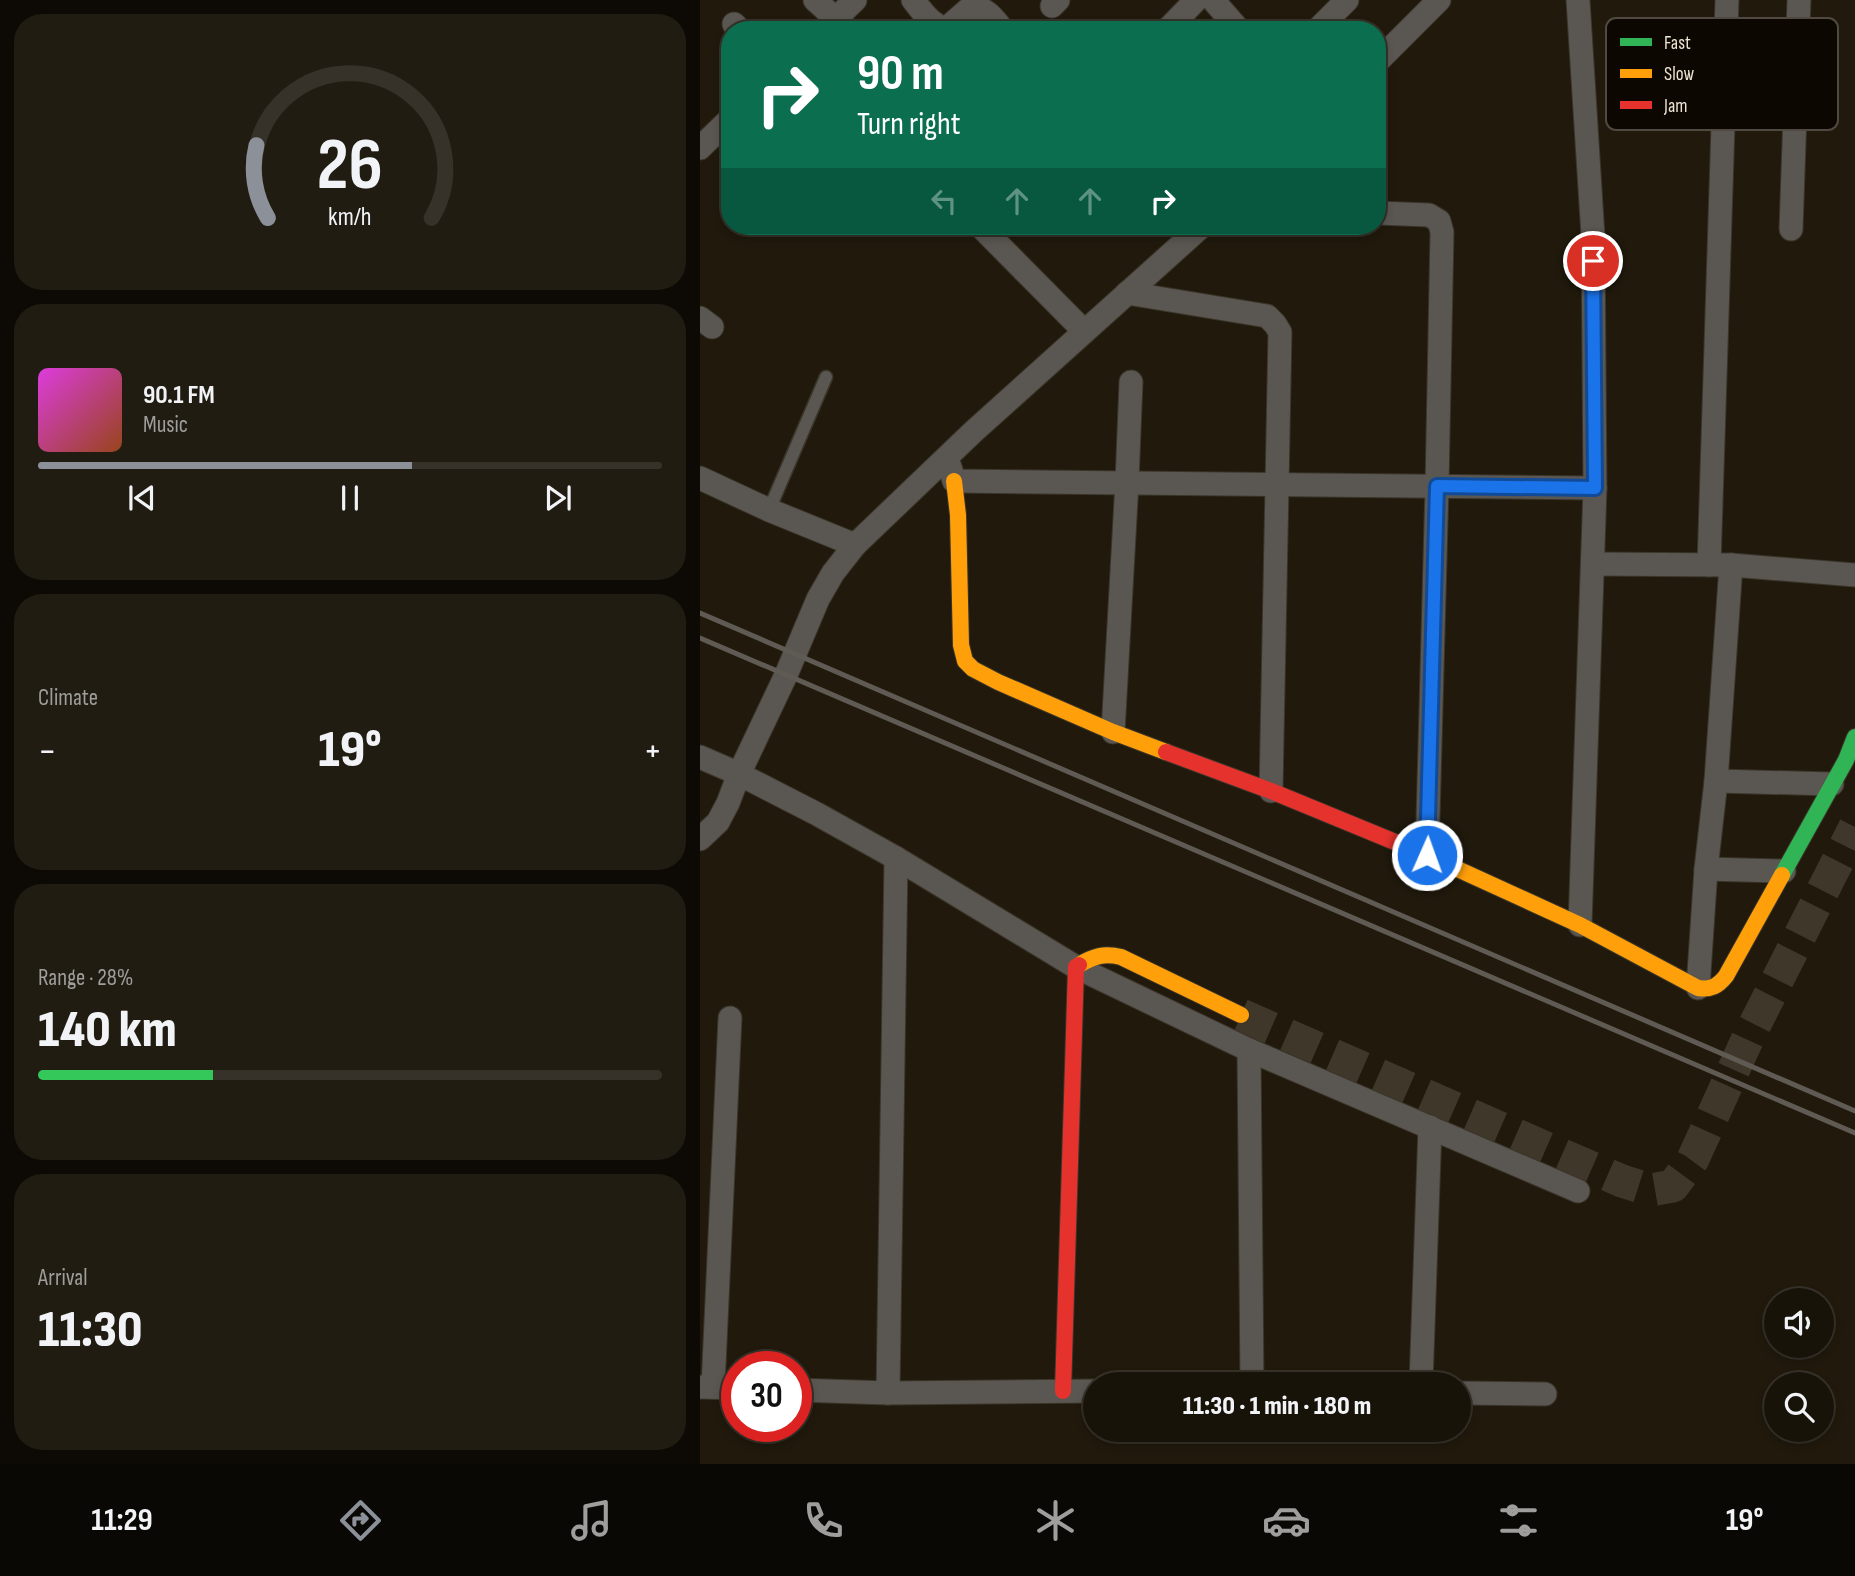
<!DOCTYPE html>
<meta charset="utf-8">
<style>
body{margin:0;font-family:"Sofia Sans Condensed",sans-serif;background:#211c12;color:#f1f3f6;height:100vh;display:flex;flex-direction:column;font-size:26px;white-space:nowrap}
*{box-sizing:border-box;margin:0}
p{font-size:23px;color:#9f9e9c}
.icon{flex:none;width:38px;height:38px;fill:none;stroke:currentColor;stroke-width:2;stroke-linecap:round;stroke-linejoin:round}
.map{position:relative;flex:1;overflow:hidden}
.details{display:flex;flex-direction:column;gap:14px;padding:14px;background:#0d0a05;width:700px}
.details>*{flex:none}
.hud{position:absolute;left:21px;top:21px;width:665px;height:214px;border-radius:28px;box-shadow:0 4px 10px #0003,0 0 0 2px #36322a;background:#0b6e4f;color:#fff;overflow:hidden}
.tools{position:absolute;left:1064px;top:1288px;display:grid;gap:14px}
.tools a{display:grid;place-items:center;width:70px;height:70px;border-radius:50%;background:#181309;box-shadow:0 4px 10px #0003,0 0 0 2px #36322a;font-size:35px}
.speed{position:absolute;left:21px;top:1351px;display:flex;gap:14px;font-size:35px;font-weight:700;text-align:center}
.speed>*{display:grid;place-content:center;width:91px;height:91px;border-radius:50%;background:#181309;box-shadow:0 4px 10px #0003,0 0 0 2px #36322a;line-height:1}
.speed .limit{border:10px solid #d22;background:#fff;color:#111}
.pin{position:absolute;display:grid;place-items:center;width:60px;height:60px;color:#fff;margin:-30px;border:4px solid #fff;border-radius:50%;box-shadow:0 2px 7px #0007}
.me{position:absolute;width:77px;margin:-38px;rotate:2deg;stroke-linejoin:round;filter:drop-shadow(0 0 5px #0008)}
.turn{display:flex;align-items:center;gap:24px;height:147px;padding:0 21px;font-size:32px}
.turn .icon{width:91px;height:91px;stroke-width:2.5}
.turn b{display:block;font-size:49px;line-height:60px}
.lanes{display:flex;align-items:center;height:66px;padding:0 21px;background:#0003;justify-content:center;gap:35px;direction:ltr}
.lanes .off{opacity:.35}
.big{font-size:52px;font-weight:800;line-height:1.1}
.details .tile{flex:1;display:flex;flex-direction:column;justify-content:center;gap:10px;min-width:0;padding:0 24px;border-radius:28px;background:#211c12}
.details .dial{align-items:center;gap:0}
.dial svg{height:182px;overflow:visible;fill:none;stroke:#36322a;stroke-width:7;stroke-linecap:round;text-anchor:middle}
.dial text{fill:#f1f3f6;stroke:none}
.song{display:flex;align-items:center;gap:21px}
.cover{width:84px;height:84px;border-radius:10px;background:linear-gradient(135deg,hsl(300 70% 55%),hsl(20 70% 35%))}
.played{height:7px;border-radius:4px;background:linear-gradient(90deg,#8c9099 60%,#36322a 60%)}
.keys{display:flex;justify-content:space-around;direction:ltr}
.heat{display:flex;justify-content:space-between;align-items:center;font-size:38px;direction:ltr}
.charge{height:10px;border-radius:5px;background:linear-gradient(90deg,#34c759 28%,#36322a 0)}
.trip{position:absolute;left:383px;top:1372px;width:388px;height:70px;border-radius:35px;background:#181309;box-shadow:0 4px 10px #0003,0 0 0 2px #36322a;font-weight:800;line-height:70px;text-align:center}
.dock{display:flex;height:112px;justify-content:space-around;align-items:center;background:#0a0804;color:#9f9e9c}
.dock .icon{width:49px;height:49px}
.dock .current{color:#8c9099}
.dock b{font-size:32px;color:#f1f3f6}
main{display:flex;flex:1;min-height:0}
.map>svg:first-child{display:block}
.lines{fill:none;stroke-linecap:round;stroke-linejoin:round}
.secondary-tunnel{stroke:#3f372a;stroke-width:33;stroke-dasharray:33 17;stroke-linecap:butt}
.lane-casing{stroke:#3b352a;stroke-width:15}
.street-casing{stroke:#3b352a;stroke-width:25}
.fast-casing{stroke:#3b352a;stroke-width:18}
.slow-casing{stroke:#3b352a;stroke-width:18}
.jam-casing{stroke:#3b352a;stroke-width:18}
.lane{stroke:#5a5752;stroke-width:12}
.street{stroke:#5a5752;stroke-width:23}
.fast{stroke:#30b455;stroke-width:16}
.slow{stroke:#ff9f0a;stroke-width:16}
.jam{stroke:#e5322d;stroke-width:16}
.rail{stroke:#5f5a53;stroke-width:5}
.route-casing{stroke:#114b97;stroke-width:18}
.route{stroke:#1a73e8;stroke-width:12}
.key{fill:#0c0701;stroke:#504941;stroke-width:2}
.key-label{font-size:19px;fill:#ede4d6}
</style>
<main>
<section class="details">
<div class="tile dial"><svg viewBox="0 0 100 80">
<path d="M14 69A42 42 0 1 1 86 69"/>
<path d="M14 69A42 42 0 0 1 9 37" stroke="#8c9099"/>
<text x="50" y="56" font-size="32" font-weight="700">26</text>
<text x="50" y="72" font-size="11">km/h</text>
</svg></div>
<div class="tile">
<div class="song"><i class="cover"></i><div><b>90.1 FM</b><p>Music</p></div></div>
<div class="played"></div>
<div class="keys"><svg class="icon" aria-label="previous" viewBox="0 0 24 24"><path d="M18 5L8 12l10 7zM5 5v14"/></svg><svg class="icon" aria-label="pause" viewBox="0 0 24 24"><path d="M8 5v14M16 5v14"/></svg><svg class="icon" aria-label="next" viewBox="0 0 24 24"><path d="M6 5l10 7-10 7zM19 5v14"/></svg></div>
</div>
<div class="tile"><p>Climate</p>
<div class="heat"><a>−</a><b class="big">19°</b><a>+</a></div>
</div>
<div class="tile"><p>Range · 28%</p><b class="big">140 km</b><div class="charge"></div></div>
<div class="tile"><p>Arrival</p><b class="big">11:30</b></div>
</section>
<div class="map">
<svg width="1155" height="1464" viewBox="0 0 1155 1464">
<rect width="100%" height="100%" fill="#20190c"/>
<g class="lines">
<!-- secondary-tunnel -->
<polyline class="secondary-tunnel" points="541,1015 922,1181 950,1190 973,1186 993,1159 1048,1038 1155,827"/>
<!-- lane casing -->
<g class="lane-casing">
<polyline id="lane" points="69,510 126,377"/>
</g>
<!-- street casing -->
<g class="street-casing">
<g id="street">
<polyline points="115,0 148,30"/>
<path d="M213,0C223,12 231,25 246,29L271,7C286,7 294,19 303,30"/>
<polyline points="513,0 539,30"/>
<polyline points="878,0 893,236 895,488 880,925"/>
<polyline points="352,6 358,0"/>
<polyline points="34,24 40,30"/>
<polyline points="124,30 155,0"/>
<polyline points="467,30 496,0"/>
<polyline points="617,30 647,0"/>
<polyline points="677,62 739,0"/>
<polyline points="0,148 30,119"/>
<polyline points="677,213 729,215 739,221 742,232 737,486 727,855"/>
<polyline points="280,226 384,331"/>
<polyline points="1091,229 1099,0"/>
<polyline points="427,293 567,316 575,324 580,332 571,791"/>
<polyline points="0,318 12,327"/>
<polyline points="250,467 254,481 895,488"/>
<polyline points="0,478 69,510 155,545"/>
<polyline points="893,564 1031,565 1155,575"/>
<polyline points="1009,565 1027,0"/>
<polyline points="413,732 427,482 431,382"/>
<polyline points="0,757 39,774 117,814 196,858 376,967 549,1050 878,1191"/>
<polyline points="1016,781 1132,784"/>
<polyline points="0,839 18,822 28,803 39,774 86,675 118,599 133,573 155,545 273,432 502,226"/>
<polyline points="1006,869 1084,871"/>
<polyline points="998,988 1006,869 1016,781 1031,565"/>
<polyline points="549,1050 552,1384"/>
<polyline points="721,1384 730,1127"/>
<polyline points="0,1387 37,1388"/>
<polyline points="13,1387 30,1018"/>
<polyline points="96,1390 188,1393 396,1391"/>
<polyline points="188,1393 196,858"/>
<polyline points="760,1393 845,1394"/>
</g>
</g>
<!-- fast casing -->
<g class="fast-casing">
<polyline id="fast" points="1082,875 1146,760 1155,737"/>
</g>
<!-- slow casing -->
<g class="slow-casing">
<g id="slow">
<polyline points="254,481 258,515 261,645 265,661 273,669 298,682 413,732 466,752"/>
<path d="M729,856L880,925L998,988C1011,990 1018,986 1026,976L1082,875"/>
<path d="M379,965C394,956 404,953 421,957L541,1015"/>
</g>
</g>
<!-- jam casing -->
<g class="jam-casing">
<g id="jam">
<polyline points="466,752 571,791 729,856"/>
<polyline points="363,1391 376,967 379,965"/>
</g>
</g>
<!-- lane -->
<use href="#lane" class="lane"/>
<!-- street -->
<use href="#street" class="street"/>
<!-- fast -->
<use href="#fast" class="fast"/>
<!-- slow -->
<use href="#slow" class="slow"/>
<!-- jam -->
<use href="#jam" class="jam"/>
<!-- rail -->
<g class="rail">
<polyline points="0,613 1155,1111"/>
<polyline points="0,638 1155,1133"/>
</g>
</g>
<g class="lines">
<!-- route casing -->
<g class="route-casing">
<polyline id="route" points="727,855 737,486 895,488 893,261"/>
</g>
<!-- route -->
<use href="#route" class="route"/>
</g>
<!-- legend -->
<rect x="906" y="18" width="232" height="112" rx="10" class="key"/>
<rect x="920" y="38" width="32" height="8" fill="#30b455"/>
<rect x="920" y="69" width="32" height="9" fill="#ff9f0a"/>
<rect x="920" y="101" width="32" height="8" fill="#e5322d"/>
<g class="key-label">
<text x="964" y="49">Fast</text>
<text x="964" y="80">Slow</text>
<text x="964" y="112">Jam</text>
</g>
</svg>
<div class="tools">
<a><svg class="icon" aria-label="sound" viewBox="0 0 24 24"><path d="M4 9h4l5-4v14l-5-4H4zM17 9q2 3 0 6"/></svg></a>
<a><svg class="icon" aria-label="search" viewBox="0 0 24 24"><circle cx="10" cy="10" r="6"/><path d="M15 15l6 6"/></svg></a>
</div>
<div class="speed"><div class="limit">30</div></div>
<div class="pin" style="left:893px;top:261px;background:#d93025"><svg class="icon" aria-label="arrive" viewBox="0 0 24 24"><path d="M6 21V4h12l-3 4 3 4H6"/></svg></div>
<svg class="me" style="left:727px;top:855px" viewBox="-20 -20 40 40"><circle r="17" fill="#1a73e8" stroke="#fff" stroke-width="3"/><path d="M0-11L8 9 0 5-8 9z" fill="#fff"/></svg>
<div class="trip">11:30 · 1 min · 180 m</div>
<div class="hud">
<div class="turn"><svg class="icon" aria-label="right" viewBox="0 0 24 24"><path d="M7 20v-9h11M14 6l5 5-5 5"/></svg><div><b>90 m</b>Turn right</div></div>
<div class="lanes"><svg class="icon off" aria-label="left" viewBox="0 0 24 24"><path d="M17 20v-9H6M10 6l-5 5 5 5"/></svg><svg class="icon off" aria-label="ahead" viewBox="0 0 24 24"><path d="M12 20V5M6 11l6-6 6 6"/></svg><svg class="icon off" aria-label="ahead" viewBox="0 0 24 24"><path d="M12 20V5M6 11l6-6 6 6"/></svg><svg class="icon" aria-label="right" viewBox="0 0 24 24"><path d="M7 20v-9h11M14 6l5 5-5 5"/></svg></div>
</div>
</div>
</main>
<nav class="dock">
<b>11:29</b>
<svg class="icon current" aria-label="directions" viewBox="0 0 24 24"><path d="M12 3l9 9-9 9-9-9zM9 14v-3h6M13 9l2 2-2 2"/></svg>
<svg class="icon" aria-label="music" viewBox="0 0 24 24"><path d="M9 18V5l10-2v13"/><circle cx="6" cy="18" r="3"/><circle cx="16" cy="16" r="3"/></svg>
<svg class="icon" aria-label="phone" viewBox="0 0 24 24"><path d="M5 4h4l2 5-3 2q2 4 5 5l2-3 5 2v4C11 20 4 13 5 4z"/></svg>
<svg class="icon" aria-label="climate" viewBox="0 0 24 24"><path d="M12 3v18M4 7l16 10M4 17L20 7"/></svg>
<svg class="icon" aria-label="car" viewBox="0 0 24 24"><path d="M5 17H2v-5l4-1 3-4h7l3 4 3 1v5h-3M9 17h6M6 11h13"/><circle cx="7" cy="17" r="2"/><circle cx="17" cy="17" r="2"/></svg>
<svg class="icon" aria-label="filters" viewBox="0 0 24 24"><path d="M4 7h16M4 17h16"/><circle cx="9" cy="7" r="2"/><circle cx="15" cy="17" r="2"/></svg>
<b>19°</b>
</nav>
